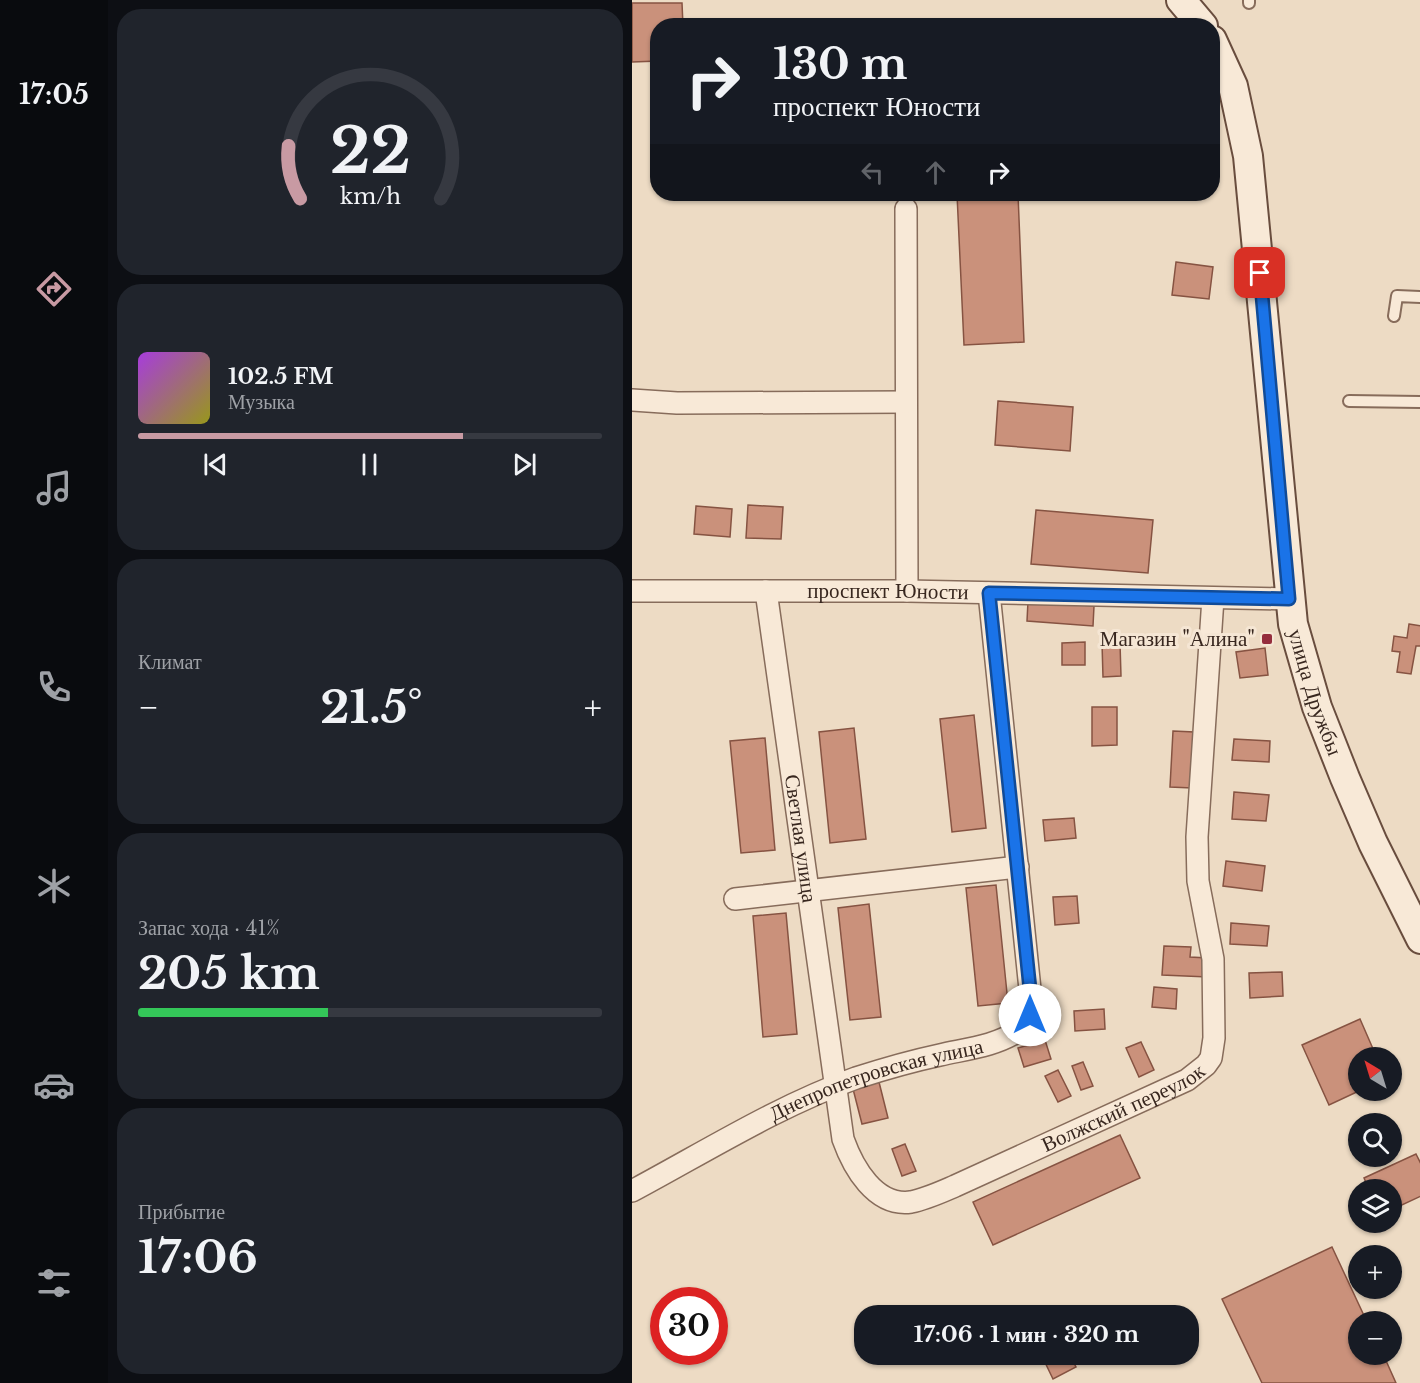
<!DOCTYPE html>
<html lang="ru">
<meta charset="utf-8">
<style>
body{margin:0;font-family:"Libre Baskerville",serif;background:#20242c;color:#f1f3f6;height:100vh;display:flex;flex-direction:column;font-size:22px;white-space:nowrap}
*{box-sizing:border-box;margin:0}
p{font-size:20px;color:#9ea1a6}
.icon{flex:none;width:33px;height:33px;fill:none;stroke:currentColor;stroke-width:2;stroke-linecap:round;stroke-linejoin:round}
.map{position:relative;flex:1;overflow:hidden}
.details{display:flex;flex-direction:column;gap:9px;padding:9px;background:#0d0f14;width:524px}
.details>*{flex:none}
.guide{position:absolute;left:18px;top:18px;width:570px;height:183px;border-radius:24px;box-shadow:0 2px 4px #0004;background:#171b24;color:#f1f3f6;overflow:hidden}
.needle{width:39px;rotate:322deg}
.controls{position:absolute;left:716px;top:1047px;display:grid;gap:12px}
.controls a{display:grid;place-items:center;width:54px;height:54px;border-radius:50%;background:#171b24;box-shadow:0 2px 4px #0004;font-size:30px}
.speed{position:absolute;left:18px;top:1287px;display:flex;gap:12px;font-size:30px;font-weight:700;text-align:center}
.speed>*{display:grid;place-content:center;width:78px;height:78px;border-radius:50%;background:#171b24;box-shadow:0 2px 4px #0004;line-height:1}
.speed .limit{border:9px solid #d22;background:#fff;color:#111}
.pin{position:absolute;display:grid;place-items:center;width:51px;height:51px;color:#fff;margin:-26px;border-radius:12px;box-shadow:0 3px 9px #0006}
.me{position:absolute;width:66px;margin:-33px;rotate:0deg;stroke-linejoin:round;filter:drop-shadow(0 0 4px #0008)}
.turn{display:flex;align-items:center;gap:21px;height:126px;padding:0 24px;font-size:27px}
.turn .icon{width:78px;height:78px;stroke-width:2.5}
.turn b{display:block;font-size:42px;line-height:51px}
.lanes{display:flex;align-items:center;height:57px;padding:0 24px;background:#0003;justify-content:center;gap:30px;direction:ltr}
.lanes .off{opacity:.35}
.big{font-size:45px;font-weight:700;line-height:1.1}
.details .widget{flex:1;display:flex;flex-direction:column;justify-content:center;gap:9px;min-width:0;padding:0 21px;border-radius:24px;background:#20242c}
.details .dial{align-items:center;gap:0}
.dial svg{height:156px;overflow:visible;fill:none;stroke:#363941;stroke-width:7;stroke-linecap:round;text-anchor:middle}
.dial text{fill:#f1f3f6;stroke:none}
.song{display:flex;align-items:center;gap:18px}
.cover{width:72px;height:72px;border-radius:9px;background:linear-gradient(135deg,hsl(280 70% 55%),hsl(60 70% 35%))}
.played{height:6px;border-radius:3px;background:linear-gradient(90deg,#c89aa3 70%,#363941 70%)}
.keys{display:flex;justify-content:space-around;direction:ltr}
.heat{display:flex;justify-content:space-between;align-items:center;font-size:33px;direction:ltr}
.charge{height:9px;border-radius:4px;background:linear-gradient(90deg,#34c759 41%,#363941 0)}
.trip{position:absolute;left:222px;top:1305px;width:345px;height:60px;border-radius:24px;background:#171b24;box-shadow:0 2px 4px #0004;font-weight:700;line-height:60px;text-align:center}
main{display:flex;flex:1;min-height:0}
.tab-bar{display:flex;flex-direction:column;width:108px;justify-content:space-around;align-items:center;background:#090b0e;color:#9ea1a6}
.tab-bar .icon{width:42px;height:42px}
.tab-bar .current{color:#c89aa3}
.tab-bar b{font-size:27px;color:#f1f3f6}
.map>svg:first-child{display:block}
.building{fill:#ca917b;stroke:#865342;stroke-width:1.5}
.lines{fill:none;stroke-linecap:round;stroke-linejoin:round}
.lane-casing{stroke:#876c5b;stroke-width:14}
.street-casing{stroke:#876c5b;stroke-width:24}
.secondary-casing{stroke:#694d3e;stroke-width:32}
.lane{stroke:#f8e9d7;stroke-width:10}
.street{stroke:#f8e9d7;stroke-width:21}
.secondary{stroke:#f8e9d7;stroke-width:28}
.route-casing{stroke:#114b97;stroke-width:15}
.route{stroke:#1a73e8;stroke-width:10}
.poi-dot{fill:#952d3d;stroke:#f5e6d4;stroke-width:2}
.labels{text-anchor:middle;stroke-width:6;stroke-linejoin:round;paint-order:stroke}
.street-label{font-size:21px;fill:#38271f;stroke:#f5e6d4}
.poi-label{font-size:21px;fill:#38271f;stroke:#f5e6d4;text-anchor:end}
</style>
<main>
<nav class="tab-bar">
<b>17:05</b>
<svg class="icon current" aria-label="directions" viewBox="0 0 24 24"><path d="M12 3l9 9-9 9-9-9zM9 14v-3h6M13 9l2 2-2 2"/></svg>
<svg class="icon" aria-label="music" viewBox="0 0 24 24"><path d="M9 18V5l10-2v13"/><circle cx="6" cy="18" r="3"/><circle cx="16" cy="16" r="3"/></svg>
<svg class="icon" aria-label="phone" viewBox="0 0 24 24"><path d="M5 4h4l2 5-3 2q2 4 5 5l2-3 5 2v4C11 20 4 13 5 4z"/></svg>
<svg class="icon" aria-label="climate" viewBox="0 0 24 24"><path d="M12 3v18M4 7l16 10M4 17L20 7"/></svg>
<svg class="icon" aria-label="car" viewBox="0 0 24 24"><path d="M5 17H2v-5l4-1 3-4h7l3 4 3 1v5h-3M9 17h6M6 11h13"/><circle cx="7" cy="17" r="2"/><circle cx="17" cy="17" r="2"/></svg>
<svg class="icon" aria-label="filters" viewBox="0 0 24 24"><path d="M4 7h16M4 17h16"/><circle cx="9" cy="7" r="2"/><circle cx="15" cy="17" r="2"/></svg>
</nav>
<section class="details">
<div class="widget dial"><svg viewBox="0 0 100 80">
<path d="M14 69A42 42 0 1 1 86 69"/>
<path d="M14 69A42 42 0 0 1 8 42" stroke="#c89aa3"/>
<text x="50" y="56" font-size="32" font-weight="700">22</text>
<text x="50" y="72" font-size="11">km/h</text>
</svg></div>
<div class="widget">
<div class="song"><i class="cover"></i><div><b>102.5 FM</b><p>Музыка</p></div></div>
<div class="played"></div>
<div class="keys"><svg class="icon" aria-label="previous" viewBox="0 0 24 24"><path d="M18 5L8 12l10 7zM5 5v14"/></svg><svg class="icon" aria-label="pause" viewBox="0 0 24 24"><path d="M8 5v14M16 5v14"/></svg><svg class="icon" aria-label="next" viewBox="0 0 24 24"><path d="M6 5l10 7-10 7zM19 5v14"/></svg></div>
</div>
<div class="widget"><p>Климат</p>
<div class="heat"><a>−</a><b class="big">21.5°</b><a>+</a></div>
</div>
<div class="widget"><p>Запас хода · 41%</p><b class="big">205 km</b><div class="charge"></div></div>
<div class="widget"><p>Прибытие</p><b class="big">17:06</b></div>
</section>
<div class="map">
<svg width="789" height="1383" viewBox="0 0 789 1383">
<rect width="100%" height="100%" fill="#eddbc4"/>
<!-- building -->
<g class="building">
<polygon points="0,3 50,3 51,26 26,26 26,61 0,62"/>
<polygon points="325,194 386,194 392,342 332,345"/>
<polygon points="544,262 581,267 577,299 540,295"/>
<polygon points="366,401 441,407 438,451 363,445"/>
<polygon points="116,505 151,507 149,539 114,538"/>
<polygon points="64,506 100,509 98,537 62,534"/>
<polygon points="404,510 521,520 516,573 399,564"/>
<polygon points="396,601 462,606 461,626 395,621"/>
<polygon points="777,624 789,626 789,646 784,646 779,674 765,672 768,652 760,651 762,636 775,638"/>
<polygon points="453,642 453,665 430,665 430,643"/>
<polygon points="470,643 488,643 489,676 471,677"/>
<polygon points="633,648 636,675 608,678 604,652"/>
<polygon points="460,707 485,707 485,745 460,746"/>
<polygon points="342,715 354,828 320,832 308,719"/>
<polygon points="222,728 234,839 198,843 187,732"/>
<polygon points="541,731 562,732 560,788 538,787"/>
<polygon points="133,738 143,850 109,853 98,741"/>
<polygon points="602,739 638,741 637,762 600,760"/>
<polygon points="602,792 637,795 634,821 600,819"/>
<polygon points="442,818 444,838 413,841 411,820"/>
<polygon points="594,861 633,866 630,891 591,886"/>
<polygon points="364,885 376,1003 346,1006 334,888"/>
<polygon points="445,896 447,923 423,925 421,897"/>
<polygon points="237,904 249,1017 218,1020 206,908"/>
<polygon points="154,913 165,1034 131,1037 121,916"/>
<polygon points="599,923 637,926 635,946 598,944"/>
<polygon points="532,946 559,947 558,957 576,958 576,977 530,975"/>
<polygon points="650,972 651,996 618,998 617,973"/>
<polygon points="522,987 545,989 544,1009 520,1007"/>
<polygon points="472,1009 473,1029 443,1031 442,1011"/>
<polygon points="728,1019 745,1058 726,1058 726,1090 729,1090 697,1105 670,1045"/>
<polygon points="413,1040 419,1059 392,1067 386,1048"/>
<polygon points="509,1042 522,1070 507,1077 494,1048"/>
<polygon points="451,1062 461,1086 449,1090 440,1066"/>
<polygon points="426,1070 439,1096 426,1102 413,1076"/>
<polygon points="246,1078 256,1118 230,1124 220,1085"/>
<polygon points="488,1135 508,1178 361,1245 341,1202"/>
<polygon points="273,1144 284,1171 270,1176 260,1149"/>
<polygon points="784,1154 789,1164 789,1196 759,1210 759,1190 737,1190 732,1178"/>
<polygon points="700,1247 735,1322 726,1322 726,1354 751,1354 764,1383 630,1383 590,1299"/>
<polygon points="409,1354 437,1354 444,1367 421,1379"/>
</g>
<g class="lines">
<!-- lane casing -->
<g class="lane-casing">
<g id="lane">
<polyline points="617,0 617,3"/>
<polyline points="762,316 765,296 789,297"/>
<polyline points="717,401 789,402"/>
</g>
</g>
<!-- street casing -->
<g class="street-casing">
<g id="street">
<polyline points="274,209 275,591"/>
<polyline points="0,400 45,403 274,402"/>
<path id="s1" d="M0,591H275L657,599"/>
<path id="s2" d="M134,591L211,1139C221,1167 243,1207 279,1202C294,1199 309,1192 323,1186L555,1080L574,1065L579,1058L582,1038L581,959L566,881L565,837L581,598"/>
<polyline points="103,899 386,867"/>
<path id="s3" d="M0,1191C73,1152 146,1106 224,1078C252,1069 280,1061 308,1055C334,1049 364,1046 386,1031C397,1024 400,1011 399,999L357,593"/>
</g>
</g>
<!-- secondary casing -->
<g class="secondary-casing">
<g id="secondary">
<polyline points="549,0 571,26"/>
<path id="s4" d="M580,40L601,86L616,156L661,624L685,707L713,778L741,843L789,939"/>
</g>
</g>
<!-- lane -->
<use href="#lane" class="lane"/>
<!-- street -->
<use href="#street" class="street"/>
<!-- secondary -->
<use href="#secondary" class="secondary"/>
</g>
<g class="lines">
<!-- route casing -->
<g class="route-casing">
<polyline id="route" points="398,1015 399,999 357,593 657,599 628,273"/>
</g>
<!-- route -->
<use href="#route" class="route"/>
</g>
<!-- markers -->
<rect class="poi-dot" x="629" y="633" width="12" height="12" rx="3"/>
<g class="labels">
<!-- street labels -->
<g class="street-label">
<text dy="7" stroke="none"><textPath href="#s1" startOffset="256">проспект Юности</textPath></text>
<text dy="7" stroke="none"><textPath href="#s4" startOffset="664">улица Дружбы</textPath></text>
<text dy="7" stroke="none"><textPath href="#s2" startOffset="250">Светлая улица</textPath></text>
<text dy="7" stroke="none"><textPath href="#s3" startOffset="270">Днепропетровская улица</textPath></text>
<text dy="7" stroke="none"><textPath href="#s2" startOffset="886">Волжский переулок</textPath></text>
</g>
<!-- poi labels -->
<g class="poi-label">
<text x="623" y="646">Магазин "Алина"</text>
</g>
</g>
</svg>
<div class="controls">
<a><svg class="needle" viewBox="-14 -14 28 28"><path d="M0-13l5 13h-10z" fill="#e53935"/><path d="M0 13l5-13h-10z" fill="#9ea1a6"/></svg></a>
<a><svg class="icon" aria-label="search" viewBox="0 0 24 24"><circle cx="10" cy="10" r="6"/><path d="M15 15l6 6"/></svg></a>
<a><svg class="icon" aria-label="layers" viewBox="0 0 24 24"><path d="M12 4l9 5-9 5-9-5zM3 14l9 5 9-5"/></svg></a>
<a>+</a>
<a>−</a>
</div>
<div class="speed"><div class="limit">30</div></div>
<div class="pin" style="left:628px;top:273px;background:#d93025"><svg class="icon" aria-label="arrive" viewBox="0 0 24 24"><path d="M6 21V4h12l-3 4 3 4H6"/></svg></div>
<svg class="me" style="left:398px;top:1015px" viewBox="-20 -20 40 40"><circle r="19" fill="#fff"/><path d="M0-13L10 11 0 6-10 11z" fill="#1a73e8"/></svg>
<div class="trip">17:06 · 1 мин · 320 m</div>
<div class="guide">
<div class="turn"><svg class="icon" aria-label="right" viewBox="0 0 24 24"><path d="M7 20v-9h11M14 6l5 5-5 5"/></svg><div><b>130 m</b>проспект Юности</div></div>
<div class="lanes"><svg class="icon off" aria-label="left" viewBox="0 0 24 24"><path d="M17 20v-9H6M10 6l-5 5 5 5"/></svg><svg class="icon off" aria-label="ahead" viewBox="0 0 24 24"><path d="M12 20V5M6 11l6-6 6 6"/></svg><svg class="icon" aria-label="right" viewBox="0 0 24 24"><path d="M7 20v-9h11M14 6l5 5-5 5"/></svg></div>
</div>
</div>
</main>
